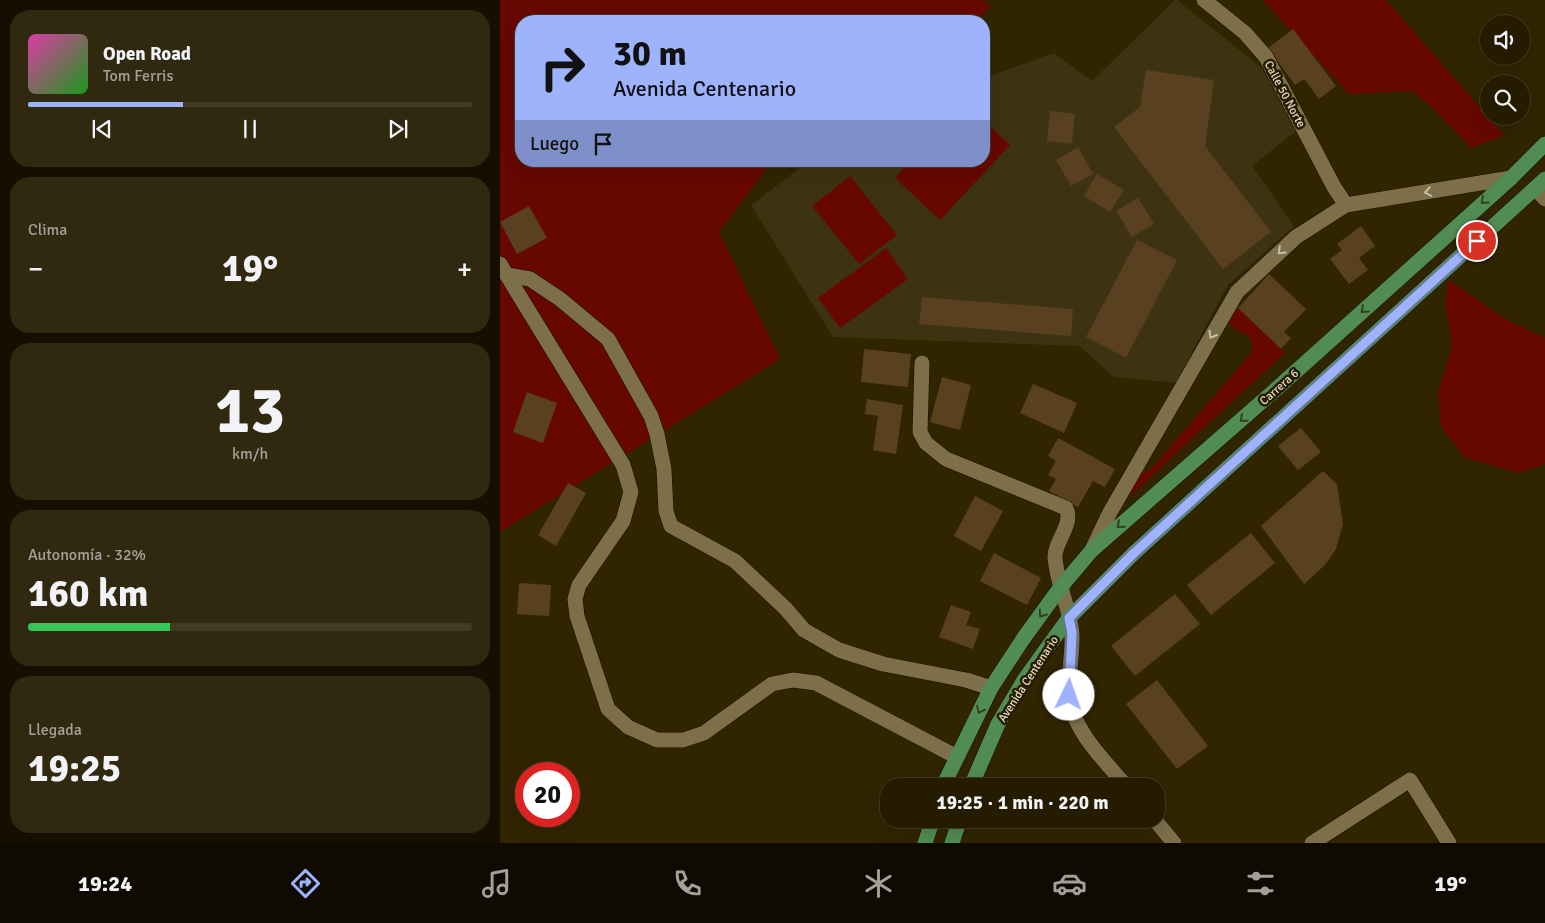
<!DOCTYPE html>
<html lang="es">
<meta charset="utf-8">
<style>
body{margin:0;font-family:Signika,sans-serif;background:#31290f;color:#f1f3f6;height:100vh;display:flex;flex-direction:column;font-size:19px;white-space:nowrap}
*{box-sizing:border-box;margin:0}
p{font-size:16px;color:#a3a199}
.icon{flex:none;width:28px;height:28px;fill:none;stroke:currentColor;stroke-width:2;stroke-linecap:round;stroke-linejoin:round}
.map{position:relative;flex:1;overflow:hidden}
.panel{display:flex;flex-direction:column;gap:10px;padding:10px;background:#140f00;width:500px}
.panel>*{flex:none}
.top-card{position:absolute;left:15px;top:15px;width:475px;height:152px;border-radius:20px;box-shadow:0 5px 20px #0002,0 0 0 1px #423a22;background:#9fb3fd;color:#111;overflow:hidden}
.buttons{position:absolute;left:980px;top:15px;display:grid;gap:10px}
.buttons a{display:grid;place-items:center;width:50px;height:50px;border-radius:50%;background:#251c00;box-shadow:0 5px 20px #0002,0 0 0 1px #423a22;font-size:25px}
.speed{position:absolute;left:15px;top:762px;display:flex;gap:10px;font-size:25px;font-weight:700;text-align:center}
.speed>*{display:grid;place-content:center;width:65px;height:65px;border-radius:50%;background:#251c00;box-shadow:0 5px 20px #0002,0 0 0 1px #423a22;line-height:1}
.speed .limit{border:8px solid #d22;background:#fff;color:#111}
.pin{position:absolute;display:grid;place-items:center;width:42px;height:42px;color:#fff;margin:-21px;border:2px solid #fff;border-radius:50%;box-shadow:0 1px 5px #0007}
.me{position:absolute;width:55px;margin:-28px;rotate:3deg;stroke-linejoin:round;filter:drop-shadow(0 0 4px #0008)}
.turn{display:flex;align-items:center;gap:18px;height:105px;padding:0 15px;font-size:22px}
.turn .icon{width:65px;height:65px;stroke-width:2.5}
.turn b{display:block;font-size:35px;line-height:42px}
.then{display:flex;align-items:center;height:48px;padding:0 15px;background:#0003;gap:10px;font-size:19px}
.big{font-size:38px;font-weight:700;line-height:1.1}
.panel .card{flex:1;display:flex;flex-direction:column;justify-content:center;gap:8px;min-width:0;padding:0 18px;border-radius:20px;background:#31290f}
.panel .dial{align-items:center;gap:0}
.dial b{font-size:65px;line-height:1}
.song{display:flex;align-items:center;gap:15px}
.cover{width:60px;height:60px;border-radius:8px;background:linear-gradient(135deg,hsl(320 70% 55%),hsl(120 70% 35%))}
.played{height:5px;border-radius:2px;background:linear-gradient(90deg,#9fb3fd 35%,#423a22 35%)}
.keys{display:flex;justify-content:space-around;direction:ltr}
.heat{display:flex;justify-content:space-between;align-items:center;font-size:28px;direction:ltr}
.charge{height:8px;border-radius:4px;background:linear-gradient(90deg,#34c759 32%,#423a22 0)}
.trip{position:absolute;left:380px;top:778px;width:285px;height:50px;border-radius:20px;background:#251c00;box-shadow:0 5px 20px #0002,0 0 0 1px #423a22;font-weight:700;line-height:50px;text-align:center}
.menu{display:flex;height:80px;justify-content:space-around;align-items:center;background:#0f0b00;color:#a3a199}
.menu .icon{width:35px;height:35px}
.menu .on{color:#9fb3fd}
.menu b{font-size:22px;color:#f1f3f6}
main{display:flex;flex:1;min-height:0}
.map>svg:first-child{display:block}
.built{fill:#3e3310}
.green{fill:#670800}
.building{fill:#584021}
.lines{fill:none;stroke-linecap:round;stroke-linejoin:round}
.minor-casing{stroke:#170f00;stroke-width:16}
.major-casing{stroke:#170f00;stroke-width:16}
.minor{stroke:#7c6f49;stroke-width:15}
.major{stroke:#518c54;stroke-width:15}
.oneway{stroke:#c7bea6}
.oneway2{stroke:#34431e}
.route-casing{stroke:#6774a4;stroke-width:12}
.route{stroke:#9fb3fd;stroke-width:9}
.labels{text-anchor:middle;stroke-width:5;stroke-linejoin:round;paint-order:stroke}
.street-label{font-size:12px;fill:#e0d9c5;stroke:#251c01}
</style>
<main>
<section class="panel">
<div class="card">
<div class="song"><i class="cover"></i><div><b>Open Road</b><p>Tom Ferris</p></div></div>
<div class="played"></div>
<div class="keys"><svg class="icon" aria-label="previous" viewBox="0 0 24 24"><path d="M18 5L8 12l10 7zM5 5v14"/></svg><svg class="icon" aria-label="pause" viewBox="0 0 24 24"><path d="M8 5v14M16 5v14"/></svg><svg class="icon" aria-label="next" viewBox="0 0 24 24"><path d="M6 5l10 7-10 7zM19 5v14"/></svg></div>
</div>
<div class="card"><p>Clima</p>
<div class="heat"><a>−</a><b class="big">19°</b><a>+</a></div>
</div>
<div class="card dial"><b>13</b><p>km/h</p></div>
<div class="card"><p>Autonomía · 32%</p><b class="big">160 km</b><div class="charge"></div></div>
<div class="card"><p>Llegada</p><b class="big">19:25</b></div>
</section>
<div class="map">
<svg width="1045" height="843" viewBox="0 0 1045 843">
<rect width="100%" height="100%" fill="#312500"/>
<!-- built -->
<polygon class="built" points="675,0 677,0 762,68 796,131 752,166 794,226 728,285 693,350 678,383 614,377 579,346 333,337 251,205 309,161 484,161 484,78 554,53 592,81"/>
<!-- green -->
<g class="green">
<polygon points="0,0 483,0 491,6 476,21 21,21 21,161 272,161 219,232 280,359 0,532"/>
<polygon points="763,0 886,0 1004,135 971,148 933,108 912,91 849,94"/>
<polygon points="484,121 510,145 440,220 395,178 410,161 484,161"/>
<polygon points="350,176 397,235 359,264 312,206"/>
<polygon points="386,248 408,279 340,328 318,298"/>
<polygon points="949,280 1005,319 1045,338 1045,464 1018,473 964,457 941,427 938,392 952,346 945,301"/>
<path d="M738,308L785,353L629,497L626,494L636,475L651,469L752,352C754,331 740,335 728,323Z"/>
</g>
<!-- building -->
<g class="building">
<polygon points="793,29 836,86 819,99 804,79 795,85 768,48"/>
<polygon points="646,70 714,80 705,146 771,232 723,269 614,127 640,107"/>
<polygon points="550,111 575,114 572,144 547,141"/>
<polygon points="578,147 593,174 571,186 556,160"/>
<polygon points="597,174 624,190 610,212 584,196"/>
<polygon points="638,198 654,224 632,237 616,211"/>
<polygon points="29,206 47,238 17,254 0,222"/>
<polygon points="861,226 875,246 859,258 868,270 849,284 830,259 842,250 837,244"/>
<polygon points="637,240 677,260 626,358 586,337"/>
<polygon points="769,274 806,309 784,332 791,338 781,349 738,308"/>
<polygon points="422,297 573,309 571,336 419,324"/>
<polygon points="364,349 411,354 408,387 361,382"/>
<polygon points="442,377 471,385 460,430 430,422"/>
<polygon points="533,384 577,403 564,433 520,413"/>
<polygon points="27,392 57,403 43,443 13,432"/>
<polygon points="367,399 403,405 396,454 373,450 378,416 365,414"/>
<polygon points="801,428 821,452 798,470 778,446"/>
<polygon points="558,438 615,469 605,487 593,481 578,507 549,491 556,479 548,475 556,461 548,456"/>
<polygon points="823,471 837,484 843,524 836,549 825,565 804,584 761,526"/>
<polygon points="68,483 86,493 56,546 38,535"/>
<polygon points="475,496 503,511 481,551 454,536"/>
<polygon points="751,533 775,563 711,615 687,585"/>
<polygon points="494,553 541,578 527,605 480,581"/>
<polygon points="19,583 51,585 49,616 17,614"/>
<polygon points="675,594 700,624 635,676 611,646"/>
<polygon points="451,605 471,612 466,625 480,629 473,649 439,637"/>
<polygon points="657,680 708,746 677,769 626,704"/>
</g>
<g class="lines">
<!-- minor casing -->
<g class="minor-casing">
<g id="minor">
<polyline points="704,0 745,33 766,57 834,187 846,205"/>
<polyline points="1035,188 1045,199"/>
<polyline points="0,264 123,465 131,492 123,521 79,585 75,599 77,616 108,709 128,727 157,740 183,740 204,733 272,684 293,680 316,683 457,757"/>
<polyline points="7,275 30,279 60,299 108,339 151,416 157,434 164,469 166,511 171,526 235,561 286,609 304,630 339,650 383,664 466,680 491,688"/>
<path d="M422,363L420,432L426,443L446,459L566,508C574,524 554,542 555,558C557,584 570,608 572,633C573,653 568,674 569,694C571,729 605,761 626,786"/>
<polyline points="592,550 609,514 737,292 796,237 846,205 1011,178"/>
<polyline points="654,819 674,843"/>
<polyline points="812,843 910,780 949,843"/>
</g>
</g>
<!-- major casing -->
<g class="major-casing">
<g id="major">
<polyline points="443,786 491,688 523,639 560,588 592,550 773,392 1011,178 1045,144"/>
<polyline points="471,786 498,724 524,680 544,652 569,618 633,554 1045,179"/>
<polyline points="425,843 433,819"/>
<polyline points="452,843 460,819"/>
</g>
</g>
<!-- minor -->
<use href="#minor" class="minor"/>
<!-- major -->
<use href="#major" class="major"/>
</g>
<!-- one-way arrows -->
<defs><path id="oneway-chevron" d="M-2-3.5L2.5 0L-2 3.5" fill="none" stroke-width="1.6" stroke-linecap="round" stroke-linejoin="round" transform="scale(1.25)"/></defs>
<g class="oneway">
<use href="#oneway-chevron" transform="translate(928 192) rotate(170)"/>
<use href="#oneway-chevron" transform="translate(781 251) rotate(137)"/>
<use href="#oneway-chevron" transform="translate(712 335) rotate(120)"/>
</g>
<g class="oneway2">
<use href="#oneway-chevron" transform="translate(984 201) rotate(138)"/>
<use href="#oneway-chevron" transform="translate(864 310) rotate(138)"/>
<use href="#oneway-chevron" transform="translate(743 419) rotate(139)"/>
<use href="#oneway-chevron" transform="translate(620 525) rotate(139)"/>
<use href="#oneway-chevron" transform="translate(542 614) rotate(126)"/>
<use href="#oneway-chevron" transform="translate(480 710) rotate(116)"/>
</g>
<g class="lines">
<!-- route casing -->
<g class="route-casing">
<polyline id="route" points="569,695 572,633 569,618 633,554 977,241"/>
</g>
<!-- route -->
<use href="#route" class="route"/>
</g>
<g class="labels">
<!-- street labels -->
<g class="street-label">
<text transform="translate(785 94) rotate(62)" y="4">Calle 50 Norte</text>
<text transform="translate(779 387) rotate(-42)" y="4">Carrera 6</text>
<text transform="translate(528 679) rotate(-57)" y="4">Avenida Centenario</text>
</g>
</g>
</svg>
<div class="buttons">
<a><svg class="icon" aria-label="sound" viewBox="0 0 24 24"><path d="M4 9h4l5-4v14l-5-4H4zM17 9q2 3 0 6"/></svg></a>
<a><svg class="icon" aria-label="search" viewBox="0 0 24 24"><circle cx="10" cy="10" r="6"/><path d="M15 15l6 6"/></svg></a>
</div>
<div class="speed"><div class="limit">20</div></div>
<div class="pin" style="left:977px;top:241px;background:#d93025"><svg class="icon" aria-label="arrive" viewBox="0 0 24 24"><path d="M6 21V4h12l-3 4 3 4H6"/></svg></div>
<svg class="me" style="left:569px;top:695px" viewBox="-20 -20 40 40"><circle r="19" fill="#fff"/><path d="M0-13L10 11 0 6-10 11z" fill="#9fb3fd"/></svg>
<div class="trip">19:25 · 1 min · 220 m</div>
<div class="top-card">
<div class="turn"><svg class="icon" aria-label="right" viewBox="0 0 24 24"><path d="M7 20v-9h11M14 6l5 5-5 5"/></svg><div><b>30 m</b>Avenida Centenario</div></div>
<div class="then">Luego<svg class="icon" aria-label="arrive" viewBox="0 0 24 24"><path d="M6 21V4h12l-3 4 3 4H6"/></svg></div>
</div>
</div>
</main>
<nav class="menu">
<b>19:24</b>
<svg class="icon on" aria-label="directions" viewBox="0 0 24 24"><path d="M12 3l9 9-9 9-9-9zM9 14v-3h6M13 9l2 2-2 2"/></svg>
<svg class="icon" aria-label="music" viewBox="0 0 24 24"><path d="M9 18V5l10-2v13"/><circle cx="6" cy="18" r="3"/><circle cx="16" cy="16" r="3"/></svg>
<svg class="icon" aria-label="phone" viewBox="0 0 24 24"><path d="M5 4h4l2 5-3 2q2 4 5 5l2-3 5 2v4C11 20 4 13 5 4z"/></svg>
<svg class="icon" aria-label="climate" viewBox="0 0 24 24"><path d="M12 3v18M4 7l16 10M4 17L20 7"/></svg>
<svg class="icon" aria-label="car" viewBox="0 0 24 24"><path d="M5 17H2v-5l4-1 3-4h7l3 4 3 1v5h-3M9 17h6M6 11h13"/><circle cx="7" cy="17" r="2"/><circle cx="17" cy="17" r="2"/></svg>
<svg class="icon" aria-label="filters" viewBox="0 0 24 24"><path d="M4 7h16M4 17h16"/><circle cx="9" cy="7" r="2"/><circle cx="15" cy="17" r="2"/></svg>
<b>19°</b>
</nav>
